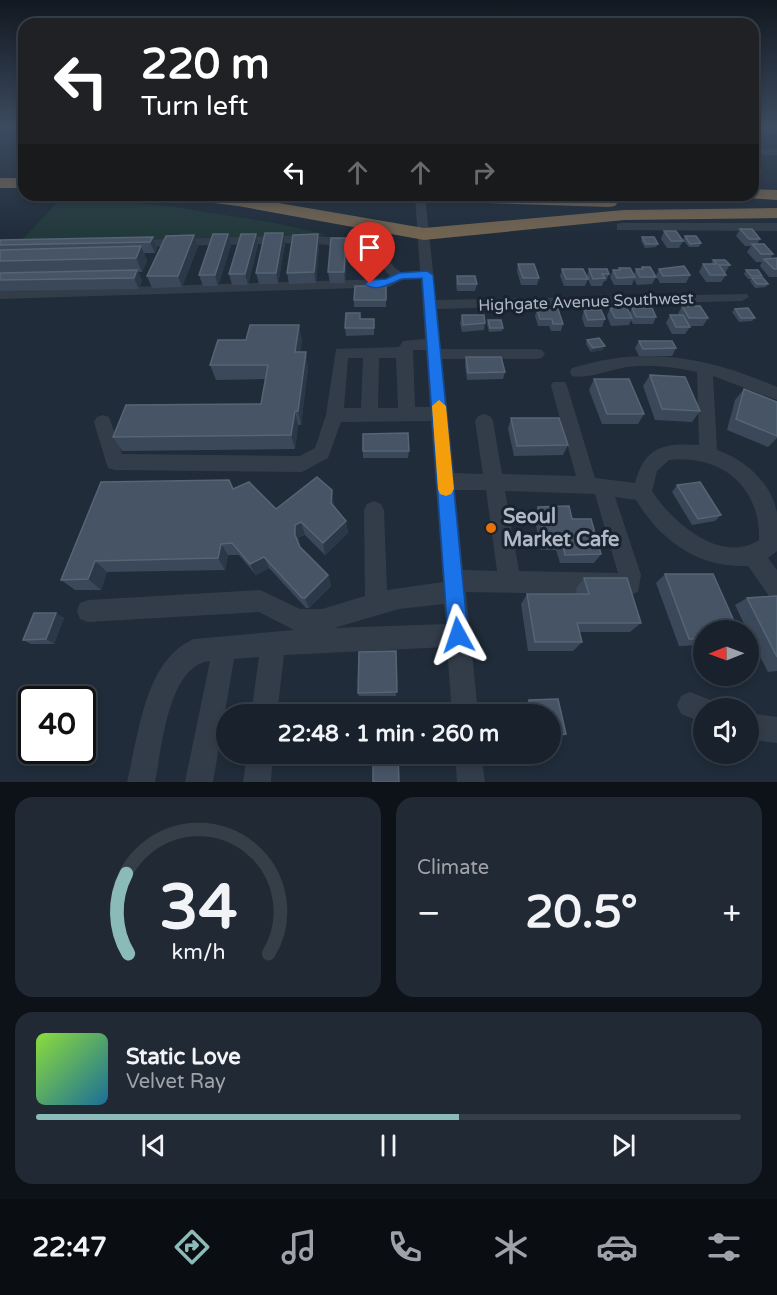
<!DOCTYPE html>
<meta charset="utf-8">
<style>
body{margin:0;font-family:"Varela Round",sans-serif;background:#212934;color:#f1f3f6;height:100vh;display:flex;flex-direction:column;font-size:22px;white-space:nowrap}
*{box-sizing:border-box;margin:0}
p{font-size:20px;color:#9fa3a9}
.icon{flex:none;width:33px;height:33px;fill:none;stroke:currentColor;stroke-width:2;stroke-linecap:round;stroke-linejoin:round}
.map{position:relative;height:782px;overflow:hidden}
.panel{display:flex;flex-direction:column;gap:15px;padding:15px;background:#0d1218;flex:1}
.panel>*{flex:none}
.top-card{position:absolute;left:18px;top:18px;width:741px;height:183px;border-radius:18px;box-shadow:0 3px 9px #0003,0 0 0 2px #363e48;background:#202124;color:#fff;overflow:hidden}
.needle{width:39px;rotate:269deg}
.tools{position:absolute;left:693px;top:620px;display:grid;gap:12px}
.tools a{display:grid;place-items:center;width:66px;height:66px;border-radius:50%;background:#18212c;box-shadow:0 3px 9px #0003,0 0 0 2px #363e48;font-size:30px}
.speed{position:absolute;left:18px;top:686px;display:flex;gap:12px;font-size:30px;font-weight:700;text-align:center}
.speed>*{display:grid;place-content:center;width:78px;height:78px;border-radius:50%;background:#18212c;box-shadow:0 3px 9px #0003,0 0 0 2px #363e48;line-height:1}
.speed .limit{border:3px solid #111;border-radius:9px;background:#fff;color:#111}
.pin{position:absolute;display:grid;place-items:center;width:51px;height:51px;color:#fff;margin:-62px -26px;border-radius:50% 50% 50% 0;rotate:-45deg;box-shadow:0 0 6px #0007}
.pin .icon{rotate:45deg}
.me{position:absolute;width:66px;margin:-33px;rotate:355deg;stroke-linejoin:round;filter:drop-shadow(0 0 4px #0008)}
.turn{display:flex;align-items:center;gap:21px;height:126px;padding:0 24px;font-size:27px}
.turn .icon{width:78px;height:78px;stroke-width:2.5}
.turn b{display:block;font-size:42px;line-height:51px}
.lanes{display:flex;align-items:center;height:57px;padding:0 24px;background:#0003;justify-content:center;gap:30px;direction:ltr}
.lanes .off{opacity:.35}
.big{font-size:45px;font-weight:800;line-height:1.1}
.panel .tile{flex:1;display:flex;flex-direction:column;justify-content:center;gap:9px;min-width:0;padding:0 21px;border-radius:18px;background:#212934}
.panel .dial{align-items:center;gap:0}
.dial svg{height:156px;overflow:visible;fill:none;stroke:#363e48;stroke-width:7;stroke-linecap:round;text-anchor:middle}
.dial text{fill:#f1f3f6;stroke:none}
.song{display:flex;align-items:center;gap:18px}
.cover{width:72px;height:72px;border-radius:9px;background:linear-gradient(135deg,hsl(90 70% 55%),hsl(200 70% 35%))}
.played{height:6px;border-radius:3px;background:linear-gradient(90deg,#8bbbb9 60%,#363e48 60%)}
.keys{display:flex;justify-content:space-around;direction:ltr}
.heat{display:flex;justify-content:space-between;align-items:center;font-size:33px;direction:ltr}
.panel .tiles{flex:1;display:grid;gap:15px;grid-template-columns:1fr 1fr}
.tile:last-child{grid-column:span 2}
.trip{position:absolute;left:216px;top:704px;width:345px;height:60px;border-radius:30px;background:#18212c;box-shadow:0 3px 9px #0003,0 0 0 2px #363e48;font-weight:800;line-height:60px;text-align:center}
.menu{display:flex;height:96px;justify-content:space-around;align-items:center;background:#0a0d12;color:#9fa3a9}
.menu .icon{width:42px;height:42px}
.menu .active{color:#8bbbb9}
.menu b{font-size:27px;color:#f1f3f6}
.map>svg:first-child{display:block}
.green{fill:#22393b}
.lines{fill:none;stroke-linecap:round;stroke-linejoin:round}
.minor{fill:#333d4a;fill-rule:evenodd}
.highway{fill:#716350;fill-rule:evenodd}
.wall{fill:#3a4859}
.shaded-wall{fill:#2a3848}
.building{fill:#465465;stroke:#566474;stroke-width:1.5}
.route{fill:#1a73e8;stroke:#114b97;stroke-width:1.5}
.slow{fill:#f59e0b}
.food-dot{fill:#e8710a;stroke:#19222f;stroke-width:2}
.labels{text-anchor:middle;stroke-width:6;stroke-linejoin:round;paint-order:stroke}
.street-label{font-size:16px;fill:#aeb8c7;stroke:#19222f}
.near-poi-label{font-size:20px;font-weight:bold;fill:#aeb8c7;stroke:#19222f;text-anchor:start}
</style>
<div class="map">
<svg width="777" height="782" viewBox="0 0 777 782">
<rect width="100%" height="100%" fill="#202c3a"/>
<!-- green -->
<polygon class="green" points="63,196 168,206 275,223 329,235 20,242"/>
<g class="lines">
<!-- minor -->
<g class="minor">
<rect x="753" y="128" width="24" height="6"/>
<rect x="753" y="149" width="24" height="6"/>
<polygon points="753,163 762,169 762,173 753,175"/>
<path d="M415,195H425L436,300L747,294L749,297L742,301L437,309L441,349H537L542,350L545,354L542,358L537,359H442L454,473L483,474L475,421L478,416L484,414L490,416L493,421L502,474L576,476L551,386L553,382H565L567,386L595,478L635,483C645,446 664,443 699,445L697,372C674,367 651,364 627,367C613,369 584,380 572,376L570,372L572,368C647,345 707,357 777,387V400L713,376L717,450C744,459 772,483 777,513C777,525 777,538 777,551L768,558L777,570V599L769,596L748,566C698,568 661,541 636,500L615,497L641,575L638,592L630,595L466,592L478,714H452L447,647L284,655L277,714H251L259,657L234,659L213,782H185L210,661C168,665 162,749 155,782H127C139,736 144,660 194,639L294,630L259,612L88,622L80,619L77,611L80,603L88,600L260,590L300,609H322L365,596L364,510L367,504L374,501L381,504L384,510L387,590L443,582L431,421L341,422L328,458L302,472L115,470L108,468L106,462L94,422L97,417L103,415L109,417L122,454L300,456L315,448L326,415L336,349L399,347L403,341L425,339L421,279L402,280L389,287L0,299V291L386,279L390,276L372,256L337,246L307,243L129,247L127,244L133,240L307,235L338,238L380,250L395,268L401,272L420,271ZM413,350H426L430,407H415ZM348,358H363L361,408H344ZM379,358H396L398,408H378ZM669,460C721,454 761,487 759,540C721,565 672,522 652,491L657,471ZM455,490H486L497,571L463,570ZM505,491L595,494L618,573L519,571ZM444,604L446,624L334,628L399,609Z"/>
<polygon points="621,223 777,223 777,231 617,230 617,224"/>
<polygon points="690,692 713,701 716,708 704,708 704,723 681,714 677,705 681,696"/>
<polygon points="748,713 777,717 777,743 748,739"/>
<polygon points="247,753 273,753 271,782 243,782"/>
<polygon points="455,753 481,753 485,782 457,782"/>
</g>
<!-- highway -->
<g class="highway">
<rect x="0" y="178" width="24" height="10"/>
<polygon points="753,189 777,190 777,200 747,198 745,195 753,195"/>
<polygon points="181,195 238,196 424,228 624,210 777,208 777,218 624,220 424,240 238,206 189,200 183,199"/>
<polygon points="385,195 609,197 615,198 618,202 615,206 609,207 393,200 387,199"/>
</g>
</g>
<!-- wall -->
<g class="wall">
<polygon points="740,229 760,239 757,244 773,254 771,258 777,258 777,277 769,277 760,266 762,262 756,262 747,252 751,246 745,246 736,236"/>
<polygon points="664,231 683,241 679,248 667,248 661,239"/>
<polygon points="228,234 231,245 218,286 203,286 199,275"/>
<polygon points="256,234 258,244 248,285 232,285 229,274"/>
<polygon points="194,235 198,246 182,287 152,288 147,276"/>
<polygon points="685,236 701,243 699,247 689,247 683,240"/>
<polygon points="153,237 157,248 155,253 144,253 147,261 142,272 138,272 142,281 139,289 0,291 0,241"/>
<polygon points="642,237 658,244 656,247 645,248 641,241"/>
<polygon points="346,238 347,249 345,283 330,283 328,272"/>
<polygon points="285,244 278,284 259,284 256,273"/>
<polygon points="319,245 316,283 289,284 287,273"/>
<polygon points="713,260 730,265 725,273 724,273 726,275 721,282 706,282 699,272 703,264 711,264"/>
<polygon points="518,264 539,278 537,285 521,285 517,271"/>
<polygon points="642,267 656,277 652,284 637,285 634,279 632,285 614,285 610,277 613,270 619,270 619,268 634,275 636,269 641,269"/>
<polygon points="562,269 587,276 589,269 609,274 606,281 604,281 602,286 591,286 588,279 585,286 564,286 560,276"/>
<polygon points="659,269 690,275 686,283 660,283 656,276"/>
<polygon points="746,270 762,276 761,278 768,284 766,287 755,288 750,281 751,279 748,279 744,274"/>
<polygon points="457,276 477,284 475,291 457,291 456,284"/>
<polygon points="386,286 386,307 354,307 354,300"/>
<polygon points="682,306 708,318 703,326 689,326 690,327 685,334 672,334 666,323 670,315 679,315 678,314"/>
<polygon points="610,308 630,313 632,308 656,317 653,324 633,324 631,320 629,325 611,326 607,316"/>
<polygon points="537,309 563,324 561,331 551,331 549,326 538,326 535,316"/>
<polygon points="735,309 755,318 752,321 739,322 732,312"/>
<polygon points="584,310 605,319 602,327 585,327 582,318"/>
<polygon points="462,315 485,323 484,330 462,332 460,323"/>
<polygon points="374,319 374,335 346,336 345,328"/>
<polygon points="488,320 503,328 502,331 489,332 487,324"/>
<polygon points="302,340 300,352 308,367 301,425 298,425 295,449 122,451 113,437 261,404 265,379 216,380 210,365"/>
<polygon points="587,340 603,350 591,352 586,344"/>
<polygon points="639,341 676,348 672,356 639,356 635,348"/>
<polygon points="466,357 505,372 503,379 467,380 465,365"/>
<polygon points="650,375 700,411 692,422 655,420 643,386"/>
<polygon points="594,379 644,414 638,424 602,424 589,390"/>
<polygon points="744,389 777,402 777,438 768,447 727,430 735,400"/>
<polygon points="511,418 568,445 563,455 514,456 508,429"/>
<polygon points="363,451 409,451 408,458 363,458"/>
<polygon points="101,482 233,489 276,509 332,490 334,506 346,521 348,533 325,555 305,535 299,537 299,544 300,547 328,575 331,586 309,608 306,608 269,568 256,575 239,555 228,555 225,570 107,572 101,590 75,590 61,580"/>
<polygon points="677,485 721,515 715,521 692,525 672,492"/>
<polygon points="538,507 601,554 594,563 560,563 556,550 541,550 534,516"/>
<polygon points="665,574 704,630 704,645 679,646 656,583"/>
<polygon points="584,578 641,623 630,632 580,632 582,642 573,651 528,651 521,604 527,594 577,594 576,589"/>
<polygon points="777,596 777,671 768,672 748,633 748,630 747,630 735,605 747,598"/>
<polygon points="56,613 64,618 54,644 31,644 23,640"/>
<polygon points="396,651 396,696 359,696 358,693"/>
<polygon points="558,699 566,734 561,737 550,737 550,714 528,714 526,703 529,700"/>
</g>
<!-- shaded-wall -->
<g class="shaded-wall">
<polygon points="283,233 285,244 278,284 276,273"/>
<polygon points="228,234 231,245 218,286 215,275"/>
<polygon points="256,234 258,244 248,285 245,274"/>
<polygon points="318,234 319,245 316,283 314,272"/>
<polygon points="194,235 198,246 182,287 178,276"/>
<polygon points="153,237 157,248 155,253 150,242"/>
<polygon points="346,238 347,249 345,283 344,272"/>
<polygon points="141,246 147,261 142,272 136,258"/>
<polygon points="137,270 142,281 139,289 134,278"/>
<polygon points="299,325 302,340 297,367 295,352"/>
<polygon points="605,346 603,350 591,352 593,348"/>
<polygon points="306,352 308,367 301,425 298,411"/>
<polygon points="295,411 298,425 295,449 291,435"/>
<polygon points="332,490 334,503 333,516 331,503"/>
<polygon points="346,521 348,533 325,555 323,543"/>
<polygon points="301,522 305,535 299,537 298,547 295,535 295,525"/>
<polygon points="221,544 228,555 225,570 218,558"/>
<polygon points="264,557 269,568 256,575 250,564"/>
<polygon points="95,561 107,572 101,590 88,579"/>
<polygon points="328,575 331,586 309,608 305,598"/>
<polygon points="56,613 64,618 54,644 46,639"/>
</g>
<!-- building -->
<g class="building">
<polygon points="740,229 752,229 760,239 749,239"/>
<polygon points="664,231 676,231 683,241 671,241"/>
<polygon points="265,233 283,233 276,273 256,273"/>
<polygon points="213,234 228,234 215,275 199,275"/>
<polygon points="241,234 256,234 245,274 229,274"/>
<polygon points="318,234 314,272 287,273 293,235"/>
<polygon points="194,235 178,276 147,276 166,236"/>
<polygon points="685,236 696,236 701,243 690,244"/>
<polygon points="153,237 150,242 0,245 0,240"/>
<polygon points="642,237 654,237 658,244 646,244"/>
<polygon points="331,238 346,238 344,272 328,272"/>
<polygon points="752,244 764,244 773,254 761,254"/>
<polygon points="141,246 136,258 0,261 0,250"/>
<polygon points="777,258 777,269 774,269 764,259"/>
<polygon points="713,260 725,260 730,265 719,265 726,275 710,275 703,264 717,264"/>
<polygon points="518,264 534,264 539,278 523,278"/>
<polygon points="684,266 690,275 663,276 659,269"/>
<polygon points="642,267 650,267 656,277 640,277 636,269 643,269"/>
<polygon points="619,268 630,268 635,277 617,278 613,270 620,270"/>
<polygon points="562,269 583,269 588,279 566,279"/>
<polygon points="589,269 607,269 609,274 602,274 605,278 593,279"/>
<polygon points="137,270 134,278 0,280 0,273"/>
<polygon points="746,270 758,270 762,276 751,276"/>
<polygon points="457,276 475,276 477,284 458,284"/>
<polygon points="752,278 763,278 768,284 757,284"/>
<polygon points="355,286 386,286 386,300 354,300"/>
<polygon points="682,306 700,306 708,318 689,318"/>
<polygon points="610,308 627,308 632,318 615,318"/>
<polygon points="632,308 652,308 656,317 636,317"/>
<polygon points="748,308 755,318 741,318 735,309"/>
<polygon points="537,309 558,309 563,324 553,324 552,319 540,319"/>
<polygon points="584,310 601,310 605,319 588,320"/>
<polygon points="346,313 360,313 360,319 374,319 374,328 345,328"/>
<polygon points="462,315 484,315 485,323 463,325"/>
<polygon points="670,315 683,315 690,327 676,327"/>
<polygon points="488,320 501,320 503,328 490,328"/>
<polygon points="250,325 299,325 295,352 306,352 298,411 295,411 291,435 113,437 126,405 261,404 268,365 210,365 218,340 246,340"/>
<polygon points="599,338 605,346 593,348 587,340"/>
<polygon points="639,341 672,341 676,348 643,349"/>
<polygon points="466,357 501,357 505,372 468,373"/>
<polygon points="650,375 685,377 700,411 662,409"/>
<polygon points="594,379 629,379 644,414 607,414"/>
<polygon points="744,389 777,402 777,436 736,419"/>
<polygon points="511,418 559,418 568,445 517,446"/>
<polygon points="408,433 409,451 363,451 363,434"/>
<polygon points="317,477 332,490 331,503 346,521 323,543 301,522 295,525 295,535 300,547 328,575 305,598 302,598 264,557 250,564 232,543 221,544 218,558 95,561 88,579 61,580 101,482 229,480 233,489 249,482 276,509"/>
<polygon points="700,482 721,515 698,519 677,485"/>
<polygon points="569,506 572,519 591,519 601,554 565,555 562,541 545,541 538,507"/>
<polygon points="665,574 713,574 738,630 704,630 704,639 689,639"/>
<polygon points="584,578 627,578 641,623 577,623 582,642 535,642 527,594 589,594"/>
<polygon points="777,596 777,657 747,598"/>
<polygon points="34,613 56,613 46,639 23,640"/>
<polygon points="396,651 397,692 358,693 359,652"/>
<polygon points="558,699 566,734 550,735 550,714 532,714 529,700"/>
<polygon points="373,753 398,753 399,782 373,782"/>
</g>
<!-- sky -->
<linearGradient id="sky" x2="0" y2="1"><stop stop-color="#121820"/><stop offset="0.54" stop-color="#3c4b60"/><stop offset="1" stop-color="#3c4b60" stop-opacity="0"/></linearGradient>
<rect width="777" height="235" fill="url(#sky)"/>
<!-- route -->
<path class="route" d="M427,271L433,275L468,635L465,642L458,644L451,642L448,635L422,278C416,279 408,278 402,279C390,283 377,293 365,284L370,280L386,279L399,273Z"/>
<!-- slow -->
<polygon class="slow" points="439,400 446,406 454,489 451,494 446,496 440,494 438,489 432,406"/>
<!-- markers -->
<circle class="food-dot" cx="491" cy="528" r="6"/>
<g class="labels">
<!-- street labels -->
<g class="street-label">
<text transform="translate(586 301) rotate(-2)" y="6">Highgate Avenue Southwest</text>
</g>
<!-- near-poi labels -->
<g class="near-poi-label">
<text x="503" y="523">Seoul<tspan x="503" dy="23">Market Cafe</tspan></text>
</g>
</g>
</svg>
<div class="tools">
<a><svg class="needle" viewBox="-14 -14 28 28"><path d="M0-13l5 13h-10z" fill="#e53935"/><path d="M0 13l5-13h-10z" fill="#9fa3a9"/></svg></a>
<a><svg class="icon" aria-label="sound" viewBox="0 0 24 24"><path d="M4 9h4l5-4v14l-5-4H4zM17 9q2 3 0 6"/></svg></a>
</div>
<div class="speed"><div class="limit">40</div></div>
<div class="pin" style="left:370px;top:284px;background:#d93025"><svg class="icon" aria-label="arrive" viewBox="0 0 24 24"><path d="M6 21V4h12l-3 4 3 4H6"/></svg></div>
<svg class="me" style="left:458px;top:635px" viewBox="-20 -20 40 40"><path d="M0-17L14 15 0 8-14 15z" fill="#1a73e8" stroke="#fff" stroke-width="4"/></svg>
<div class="trip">22:48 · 1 min · 260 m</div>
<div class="top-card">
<div class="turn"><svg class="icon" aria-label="left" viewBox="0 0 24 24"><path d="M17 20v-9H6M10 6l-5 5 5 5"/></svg><div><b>220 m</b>Turn left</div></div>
<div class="lanes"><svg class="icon" aria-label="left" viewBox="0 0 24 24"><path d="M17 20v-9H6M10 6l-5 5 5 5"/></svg><svg class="icon off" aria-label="ahead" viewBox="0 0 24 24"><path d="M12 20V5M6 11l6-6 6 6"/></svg><svg class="icon off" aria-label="ahead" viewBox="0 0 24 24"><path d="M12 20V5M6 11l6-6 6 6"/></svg><svg class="icon off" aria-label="right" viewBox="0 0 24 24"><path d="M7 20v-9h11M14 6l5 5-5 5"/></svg></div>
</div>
</div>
<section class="panel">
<div class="tiles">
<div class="tile dial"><svg viewBox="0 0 100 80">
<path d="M14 69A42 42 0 1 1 86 69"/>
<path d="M14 69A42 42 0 0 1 13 28" stroke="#8bbbb9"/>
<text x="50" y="56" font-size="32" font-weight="700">34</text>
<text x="50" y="72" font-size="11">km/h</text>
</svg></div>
<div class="tile"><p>Climate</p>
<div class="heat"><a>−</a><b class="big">20.5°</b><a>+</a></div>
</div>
<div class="tile">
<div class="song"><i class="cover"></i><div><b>Static Love</b><p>Velvet Ray</p></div></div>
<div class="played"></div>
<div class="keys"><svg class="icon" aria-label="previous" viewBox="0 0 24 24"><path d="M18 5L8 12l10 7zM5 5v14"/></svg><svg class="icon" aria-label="pause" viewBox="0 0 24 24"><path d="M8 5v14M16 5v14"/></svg><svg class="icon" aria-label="next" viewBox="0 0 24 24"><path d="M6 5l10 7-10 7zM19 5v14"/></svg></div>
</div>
</div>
</section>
<nav class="menu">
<b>22:47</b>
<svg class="icon active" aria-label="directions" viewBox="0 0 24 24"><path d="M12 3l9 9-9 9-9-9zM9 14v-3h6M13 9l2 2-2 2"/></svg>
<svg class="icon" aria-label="music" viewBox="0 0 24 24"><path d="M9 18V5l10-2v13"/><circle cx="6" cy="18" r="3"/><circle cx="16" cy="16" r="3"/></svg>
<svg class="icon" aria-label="phone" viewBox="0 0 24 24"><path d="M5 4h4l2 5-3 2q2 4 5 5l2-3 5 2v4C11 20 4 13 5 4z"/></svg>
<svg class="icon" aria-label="climate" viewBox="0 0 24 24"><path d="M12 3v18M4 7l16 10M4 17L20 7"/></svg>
<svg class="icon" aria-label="car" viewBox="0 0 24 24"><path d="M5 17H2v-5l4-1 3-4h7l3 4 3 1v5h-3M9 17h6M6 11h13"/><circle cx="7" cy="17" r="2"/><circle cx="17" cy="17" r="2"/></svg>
<svg class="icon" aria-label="filters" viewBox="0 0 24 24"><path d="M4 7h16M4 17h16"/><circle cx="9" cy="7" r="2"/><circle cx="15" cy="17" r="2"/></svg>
</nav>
